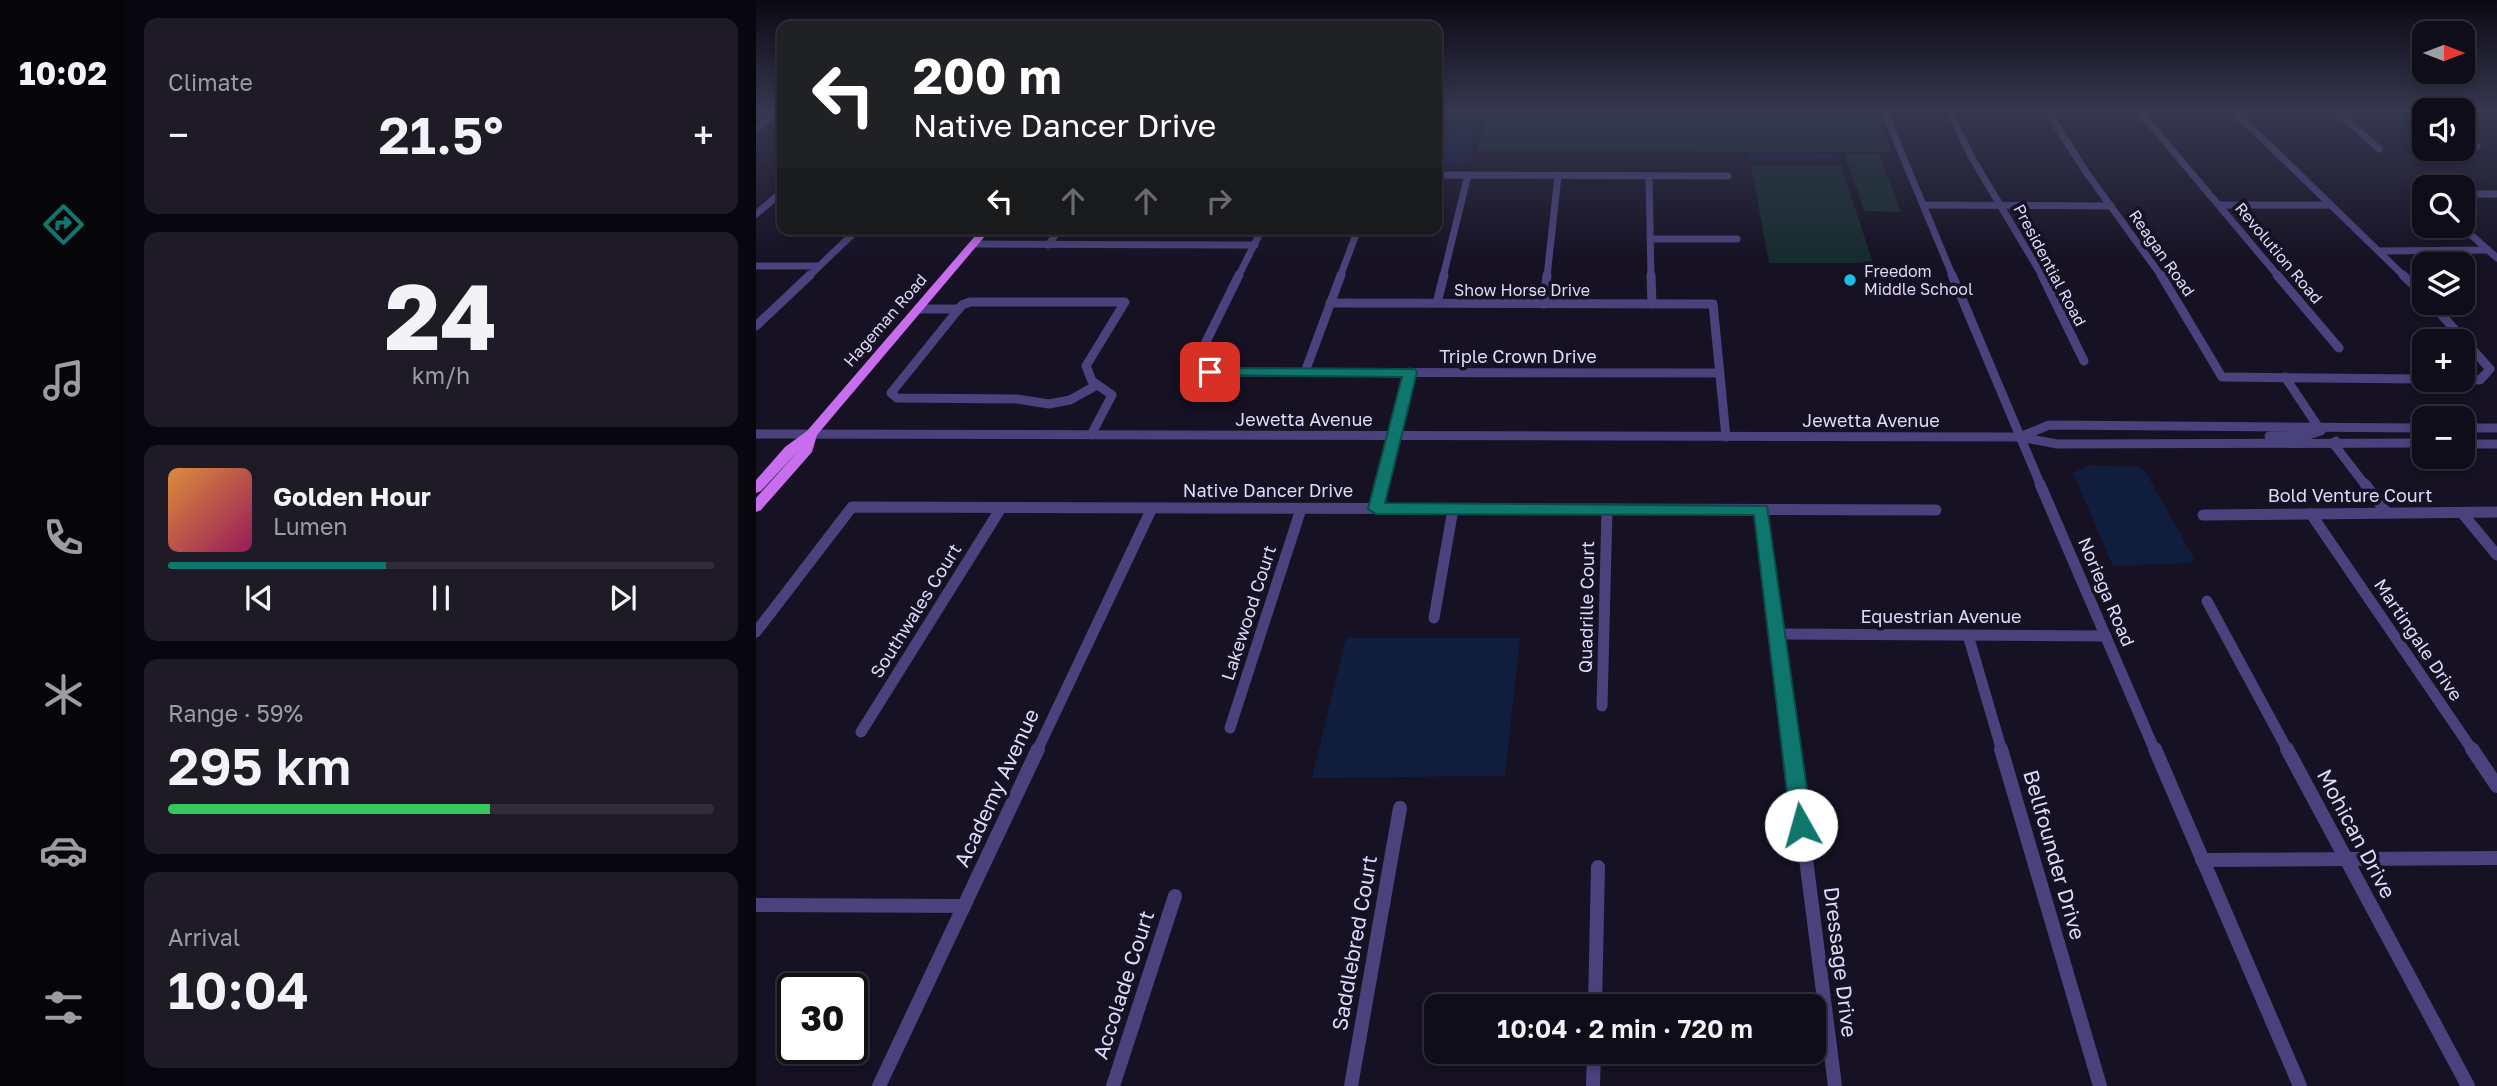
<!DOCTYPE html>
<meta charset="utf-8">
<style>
body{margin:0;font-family:"Golos Text",sans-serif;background:#1e1b27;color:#f1f3f6;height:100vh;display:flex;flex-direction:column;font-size:26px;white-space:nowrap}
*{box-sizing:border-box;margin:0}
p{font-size:23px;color:#9c9ca2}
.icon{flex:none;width:38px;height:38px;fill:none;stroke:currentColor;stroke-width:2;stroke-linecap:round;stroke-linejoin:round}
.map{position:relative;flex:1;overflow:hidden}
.details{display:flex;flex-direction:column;gap:18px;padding:18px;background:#09070e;width:630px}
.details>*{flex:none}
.hud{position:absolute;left:21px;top:21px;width:665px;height:214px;border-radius:14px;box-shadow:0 4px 10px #0003,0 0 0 2px #302d39;background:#202124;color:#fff;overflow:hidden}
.needle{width:46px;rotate:90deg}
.tools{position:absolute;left:1656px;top:21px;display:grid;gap:14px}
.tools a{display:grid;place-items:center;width:63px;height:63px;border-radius:14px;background:#100d1a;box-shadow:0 4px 10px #0003,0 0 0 2px #302d39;font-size:35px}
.speed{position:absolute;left:21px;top:973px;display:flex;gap:14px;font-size:35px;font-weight:700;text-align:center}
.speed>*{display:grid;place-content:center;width:91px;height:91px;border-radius:50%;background:#100d1a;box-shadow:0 4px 10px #0003,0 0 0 2px #302d39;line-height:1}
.speed .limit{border:4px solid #111;border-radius:10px;background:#fff;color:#111}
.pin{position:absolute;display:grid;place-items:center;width:60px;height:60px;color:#fff;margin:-30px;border-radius:14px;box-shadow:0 4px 10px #0006}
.me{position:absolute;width:77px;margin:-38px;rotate:353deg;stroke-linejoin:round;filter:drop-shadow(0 0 5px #0008)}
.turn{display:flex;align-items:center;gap:24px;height:147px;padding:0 21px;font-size:32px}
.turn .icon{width:91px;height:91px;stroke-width:2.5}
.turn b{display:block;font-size:49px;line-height:60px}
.lanes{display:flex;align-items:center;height:66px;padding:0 21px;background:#0003;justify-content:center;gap:35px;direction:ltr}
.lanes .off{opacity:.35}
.big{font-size:52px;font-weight:600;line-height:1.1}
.details .widget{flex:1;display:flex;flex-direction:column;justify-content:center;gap:10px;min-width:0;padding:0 24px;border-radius:14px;background:#1e1b27}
.details .dial{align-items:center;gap:0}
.dial b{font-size:91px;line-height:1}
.song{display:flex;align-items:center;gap:21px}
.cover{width:84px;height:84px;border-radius:10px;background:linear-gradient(135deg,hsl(30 70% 55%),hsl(330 70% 35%))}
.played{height:7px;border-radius:4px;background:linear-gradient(90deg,#0f766e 40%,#302d39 40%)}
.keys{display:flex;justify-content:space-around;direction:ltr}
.heat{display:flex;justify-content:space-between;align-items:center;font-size:38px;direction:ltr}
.charge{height:10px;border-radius:5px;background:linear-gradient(90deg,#34c759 59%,#302d39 0)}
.trip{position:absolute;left:668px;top:994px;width:402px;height:70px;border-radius:14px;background:#100d1a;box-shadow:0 4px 10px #0003,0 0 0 2px #302d39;font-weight:600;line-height:70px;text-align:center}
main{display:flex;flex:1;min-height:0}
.tabs{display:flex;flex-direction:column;width:126px;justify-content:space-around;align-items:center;background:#06050a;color:#9c9ca2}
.tabs .icon{width:49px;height:49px}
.tabs .active{color:#0f766e}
.tabs b{font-size:32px;color:#f1f3f6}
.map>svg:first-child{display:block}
.green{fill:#152b2d}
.water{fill:#101d3d}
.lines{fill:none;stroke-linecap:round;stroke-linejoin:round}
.minor-far3{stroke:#49427d;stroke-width:7}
.minor-far2{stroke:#49427d;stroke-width:9}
.minor-far1{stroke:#49427d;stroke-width:11}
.minor{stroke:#49427d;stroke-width:14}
.major{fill:#c86ded;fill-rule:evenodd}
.route{fill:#0f766e;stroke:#0a4d48;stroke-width:2}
.poi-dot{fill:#1cbee3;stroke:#161123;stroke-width:2.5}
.labels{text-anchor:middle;stroke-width:7;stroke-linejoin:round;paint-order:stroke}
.far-street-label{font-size:16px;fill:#dfd9fa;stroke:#161123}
.far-poi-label{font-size:16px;fill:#dfd9fa;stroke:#161123;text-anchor:start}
.street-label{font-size:18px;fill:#dfd9fa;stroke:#161123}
.near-street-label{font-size:21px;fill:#dfd9fa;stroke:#161123}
</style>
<main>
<nav class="tabs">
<b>10:02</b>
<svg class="icon active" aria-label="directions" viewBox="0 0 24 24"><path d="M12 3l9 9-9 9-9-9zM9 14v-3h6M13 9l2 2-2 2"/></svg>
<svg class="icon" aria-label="music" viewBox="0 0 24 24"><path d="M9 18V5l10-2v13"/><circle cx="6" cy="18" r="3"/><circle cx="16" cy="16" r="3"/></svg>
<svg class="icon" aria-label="phone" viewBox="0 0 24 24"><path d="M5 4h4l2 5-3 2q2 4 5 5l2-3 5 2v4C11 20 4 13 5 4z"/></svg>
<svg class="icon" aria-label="climate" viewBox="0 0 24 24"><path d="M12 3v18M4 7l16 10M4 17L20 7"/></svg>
<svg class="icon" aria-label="car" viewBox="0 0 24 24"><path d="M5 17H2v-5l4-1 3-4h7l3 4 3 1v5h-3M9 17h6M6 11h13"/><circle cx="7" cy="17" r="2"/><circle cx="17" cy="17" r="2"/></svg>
<svg class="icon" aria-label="filters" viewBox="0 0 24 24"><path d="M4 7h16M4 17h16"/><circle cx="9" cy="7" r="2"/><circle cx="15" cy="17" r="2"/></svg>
</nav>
<section class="details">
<div class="widget"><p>Climate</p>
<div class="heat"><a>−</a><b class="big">21.5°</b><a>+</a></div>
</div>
<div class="widget dial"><b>24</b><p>km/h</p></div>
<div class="widget">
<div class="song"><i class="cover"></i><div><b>Golden Hour</b><p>Lumen</p></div></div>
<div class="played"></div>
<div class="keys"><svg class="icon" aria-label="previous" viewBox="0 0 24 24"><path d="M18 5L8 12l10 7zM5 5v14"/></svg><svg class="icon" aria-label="pause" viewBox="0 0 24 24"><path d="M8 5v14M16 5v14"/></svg><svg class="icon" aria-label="next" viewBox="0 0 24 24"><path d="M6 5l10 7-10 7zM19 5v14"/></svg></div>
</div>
<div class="widget"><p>Range · 59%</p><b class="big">295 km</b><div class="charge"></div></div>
<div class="widget"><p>Arrival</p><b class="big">10:04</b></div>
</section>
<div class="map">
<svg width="1741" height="1086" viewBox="0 0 1741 1086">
<rect width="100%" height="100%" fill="#161123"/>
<!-- green -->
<g class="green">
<polygon points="731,111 1119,111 1136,152 721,151"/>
<polygon points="1089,154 1123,154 1145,212 1108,211"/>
<polygon points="995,165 1085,165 1117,263 1013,263"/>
</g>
<!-- water -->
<g class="water">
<polygon points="692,111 727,111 713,165 681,165 681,150"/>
<polygon points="995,153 1075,154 1085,159 993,160 990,156"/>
<polygon points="1334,465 1382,467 1389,471 1438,558 1435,563 1357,566 1317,473"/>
<polygon points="590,638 764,638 749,776 556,778"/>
</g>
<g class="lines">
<!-- minor-far3 -->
<g class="minor-far3">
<polyline points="1128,111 1197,277"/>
<polyline points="1193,111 1216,158 1287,277"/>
<polyline points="1478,111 1649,277"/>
<polyline points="1581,111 1623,149"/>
<polyline points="1385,113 1523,277"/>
<polyline points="1293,114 1330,172 1406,277"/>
<polyline points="0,128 23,111"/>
<polyline points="1706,134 1721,146"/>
<polyline points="681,175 972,176"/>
<polyline points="893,176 895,277"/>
<polyline points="1706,194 1741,194"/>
<polyline points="1168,205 1355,206"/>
<polyline points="1465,205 1573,205"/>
<polyline points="0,214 26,192"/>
<polyline points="1705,226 1741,258"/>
<polyline points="894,239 981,239"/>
<polyline points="218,244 499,245"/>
<polyline points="292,245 304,229"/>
<polyline points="1624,251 1732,250"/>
<polyline points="0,266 63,266"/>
<polyline points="52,277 102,229"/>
<polyline points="482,277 506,229"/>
<polyline points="584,277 602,229"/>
<polyline points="687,277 712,175"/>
<polyline points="791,277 802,175"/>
</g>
<!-- minor-far2 -->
<g class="minor-far2">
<polyline points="483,275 435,372 964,373"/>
<polyline points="895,275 896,304"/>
<polyline points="1196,275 1285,486"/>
<polyline points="1286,275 1328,361"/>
<polyline points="1405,275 1466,377 1668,379"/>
<polyline points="1521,275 1583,348"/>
<polyline points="1647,275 1668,295"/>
<polyline points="574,303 957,304 970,437"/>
<polyline points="681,303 688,275"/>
<polyline points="1675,303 1734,369 1724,380 1706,379"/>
<polyline points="788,304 791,275"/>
<polyline points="162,309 203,309"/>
<polyline points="0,326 54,275"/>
<polyline points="549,372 585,275"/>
<polyline points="1706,428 1741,428"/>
<polyline points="0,434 1264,437 1301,444 1668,443"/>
<polyline points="335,435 356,395 336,381 330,366 369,302 214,302 206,305 135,393 141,398 261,399 293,404 314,400 341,385"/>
<polyline points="1513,436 1552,435 1565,431 1529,377"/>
<polyline points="1264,437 1293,425 1668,428"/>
<polyline points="1580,441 1577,443 1610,486"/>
<polyline points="1706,444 1741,444"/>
<polyline points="626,486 654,372"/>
</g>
<!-- minor-far1 -->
<g class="minor-far1">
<polyline points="1284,484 1399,751"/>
<polyline points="1609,484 1631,513"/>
<polyline points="620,509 626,484"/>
<polyline points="1005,510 1036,751"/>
<polyline points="1706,513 1741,555"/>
<polyline points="1555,514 1717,751"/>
<polyline points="1447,515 1741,512"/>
<polyline points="1451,601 1532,751"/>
<polyline points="678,618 697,509"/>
<polyline points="0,632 96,507 1180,510"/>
<polyline points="1021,634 1350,636"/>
<polyline points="1212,635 1246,751"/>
<polyline points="846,706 851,509"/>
<polyline points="474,728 545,509"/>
<polyline points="105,732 245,508"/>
<polyline points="281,751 396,508"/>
</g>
<!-- minor -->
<g class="minor">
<polyline points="1036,749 1079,1086"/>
<polyline points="1245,749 1344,1086"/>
<polyline points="1399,749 1544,1086"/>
<polyline points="1531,749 1712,1086"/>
<polyline points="1716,749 1741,786"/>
<polyline points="1446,860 1741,858"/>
<polyline points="0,905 208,906"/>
<polyline points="839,1006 842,867"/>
<polyline points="123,1086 282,749"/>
<polyline points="357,1086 419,896"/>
<polyline points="595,1086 644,808"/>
<polyline points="837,1086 838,1052"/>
</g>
<!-- major -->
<polygon class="major" points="225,229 235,229 61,435 56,452 5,510 0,512 0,498 44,449 5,491 0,493 0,480 29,447 51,431"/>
</g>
<!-- sky -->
<linearGradient id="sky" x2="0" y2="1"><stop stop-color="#0c0913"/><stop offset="0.42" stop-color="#363850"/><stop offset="1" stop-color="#363850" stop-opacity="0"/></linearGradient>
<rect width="1741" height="263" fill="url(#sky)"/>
<!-- route -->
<polygon class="route" points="454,368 659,369 661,372 629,503 1011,506 1056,825 1053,832 1045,835 1038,832 1035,825 998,515 620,514 612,509 646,377 450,375 448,372"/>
<!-- markers -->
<circle class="poi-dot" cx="1094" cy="280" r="7"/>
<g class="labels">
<!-- far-street labels -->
<g class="far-street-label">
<text transform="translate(1406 253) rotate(55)" y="6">Reagan Road</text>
<text transform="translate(1523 253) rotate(50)" y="6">Revolution Road</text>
<text transform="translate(1294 265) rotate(62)" y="6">Presidential Road</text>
<text x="766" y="296">Show Horse Drive</text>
<text transform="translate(129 320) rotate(-49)" y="6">Hageman Road</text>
</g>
<!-- far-poi labels -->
<g class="far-poi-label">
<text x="1108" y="277">Freedom<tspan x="1108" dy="18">Middle School</tspan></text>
</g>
<!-- street labels -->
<g class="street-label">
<text x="762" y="363">Triple Crown Drive</text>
<text x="548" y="426">Jewetta Avenue</text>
<text x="1115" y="427">Jewetta Avenue</text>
<text x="512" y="497">Native Dancer Drive</text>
<text x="1594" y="502">Bold Venture Court</text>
<text transform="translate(1350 592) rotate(67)" y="6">Noriega Road</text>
<text transform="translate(831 607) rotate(-89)" y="6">Quadrille Court</text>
<text transform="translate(160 611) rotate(-58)" y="6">Southwales Court</text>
<text transform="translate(493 613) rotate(-72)" y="6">Lakewood Court</text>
<text x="1185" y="623">Equestrian Avenue</text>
<text transform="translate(1662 640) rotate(56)" y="6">Martingale Drive</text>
</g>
<!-- near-street labels -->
<g class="near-street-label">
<text transform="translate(241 788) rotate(-65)" y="7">Academy Avenue</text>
<text transform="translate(1600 834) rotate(62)" y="7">Mohican Drive</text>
<text transform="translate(1298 855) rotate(74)" y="7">Bellfounder Drive</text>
<text transform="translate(599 943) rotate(-80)" y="7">Saddlebred Court</text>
<text transform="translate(1084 962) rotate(83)" y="7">Dressage Drive</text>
<text transform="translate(368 985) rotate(-72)" y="7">Accolade Court</text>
</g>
</g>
</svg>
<div class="tools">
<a><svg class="needle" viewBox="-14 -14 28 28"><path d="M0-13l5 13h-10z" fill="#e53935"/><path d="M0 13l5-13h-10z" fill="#9c9ca2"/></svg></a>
<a><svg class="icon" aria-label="sound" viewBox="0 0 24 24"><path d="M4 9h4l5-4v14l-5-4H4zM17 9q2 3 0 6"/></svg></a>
<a><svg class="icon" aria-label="search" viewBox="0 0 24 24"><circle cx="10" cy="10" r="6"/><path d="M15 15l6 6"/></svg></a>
<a><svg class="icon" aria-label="layers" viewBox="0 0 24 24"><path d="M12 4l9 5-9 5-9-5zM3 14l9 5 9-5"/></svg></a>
<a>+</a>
<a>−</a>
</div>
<div class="speed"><div class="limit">30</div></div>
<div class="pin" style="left:454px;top:372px;background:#d93025"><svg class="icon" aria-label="arrive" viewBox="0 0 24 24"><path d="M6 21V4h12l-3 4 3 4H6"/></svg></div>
<svg class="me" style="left:1045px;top:825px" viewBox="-20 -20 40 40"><circle r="19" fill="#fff"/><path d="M0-13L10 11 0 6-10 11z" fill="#0f766e"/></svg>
<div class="trip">10:04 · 2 min · 720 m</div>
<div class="hud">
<div class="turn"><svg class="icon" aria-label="left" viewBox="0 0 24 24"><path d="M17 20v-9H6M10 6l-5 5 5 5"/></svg><div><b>200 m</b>Native Dancer Drive</div></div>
<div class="lanes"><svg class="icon" aria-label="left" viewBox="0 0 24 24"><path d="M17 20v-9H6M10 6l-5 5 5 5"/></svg><svg class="icon off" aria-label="ahead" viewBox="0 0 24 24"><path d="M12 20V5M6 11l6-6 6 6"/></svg><svg class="icon off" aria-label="ahead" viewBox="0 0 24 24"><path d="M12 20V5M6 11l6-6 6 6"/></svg><svg class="icon off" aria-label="right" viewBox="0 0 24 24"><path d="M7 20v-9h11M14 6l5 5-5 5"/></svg></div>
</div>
</div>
</main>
